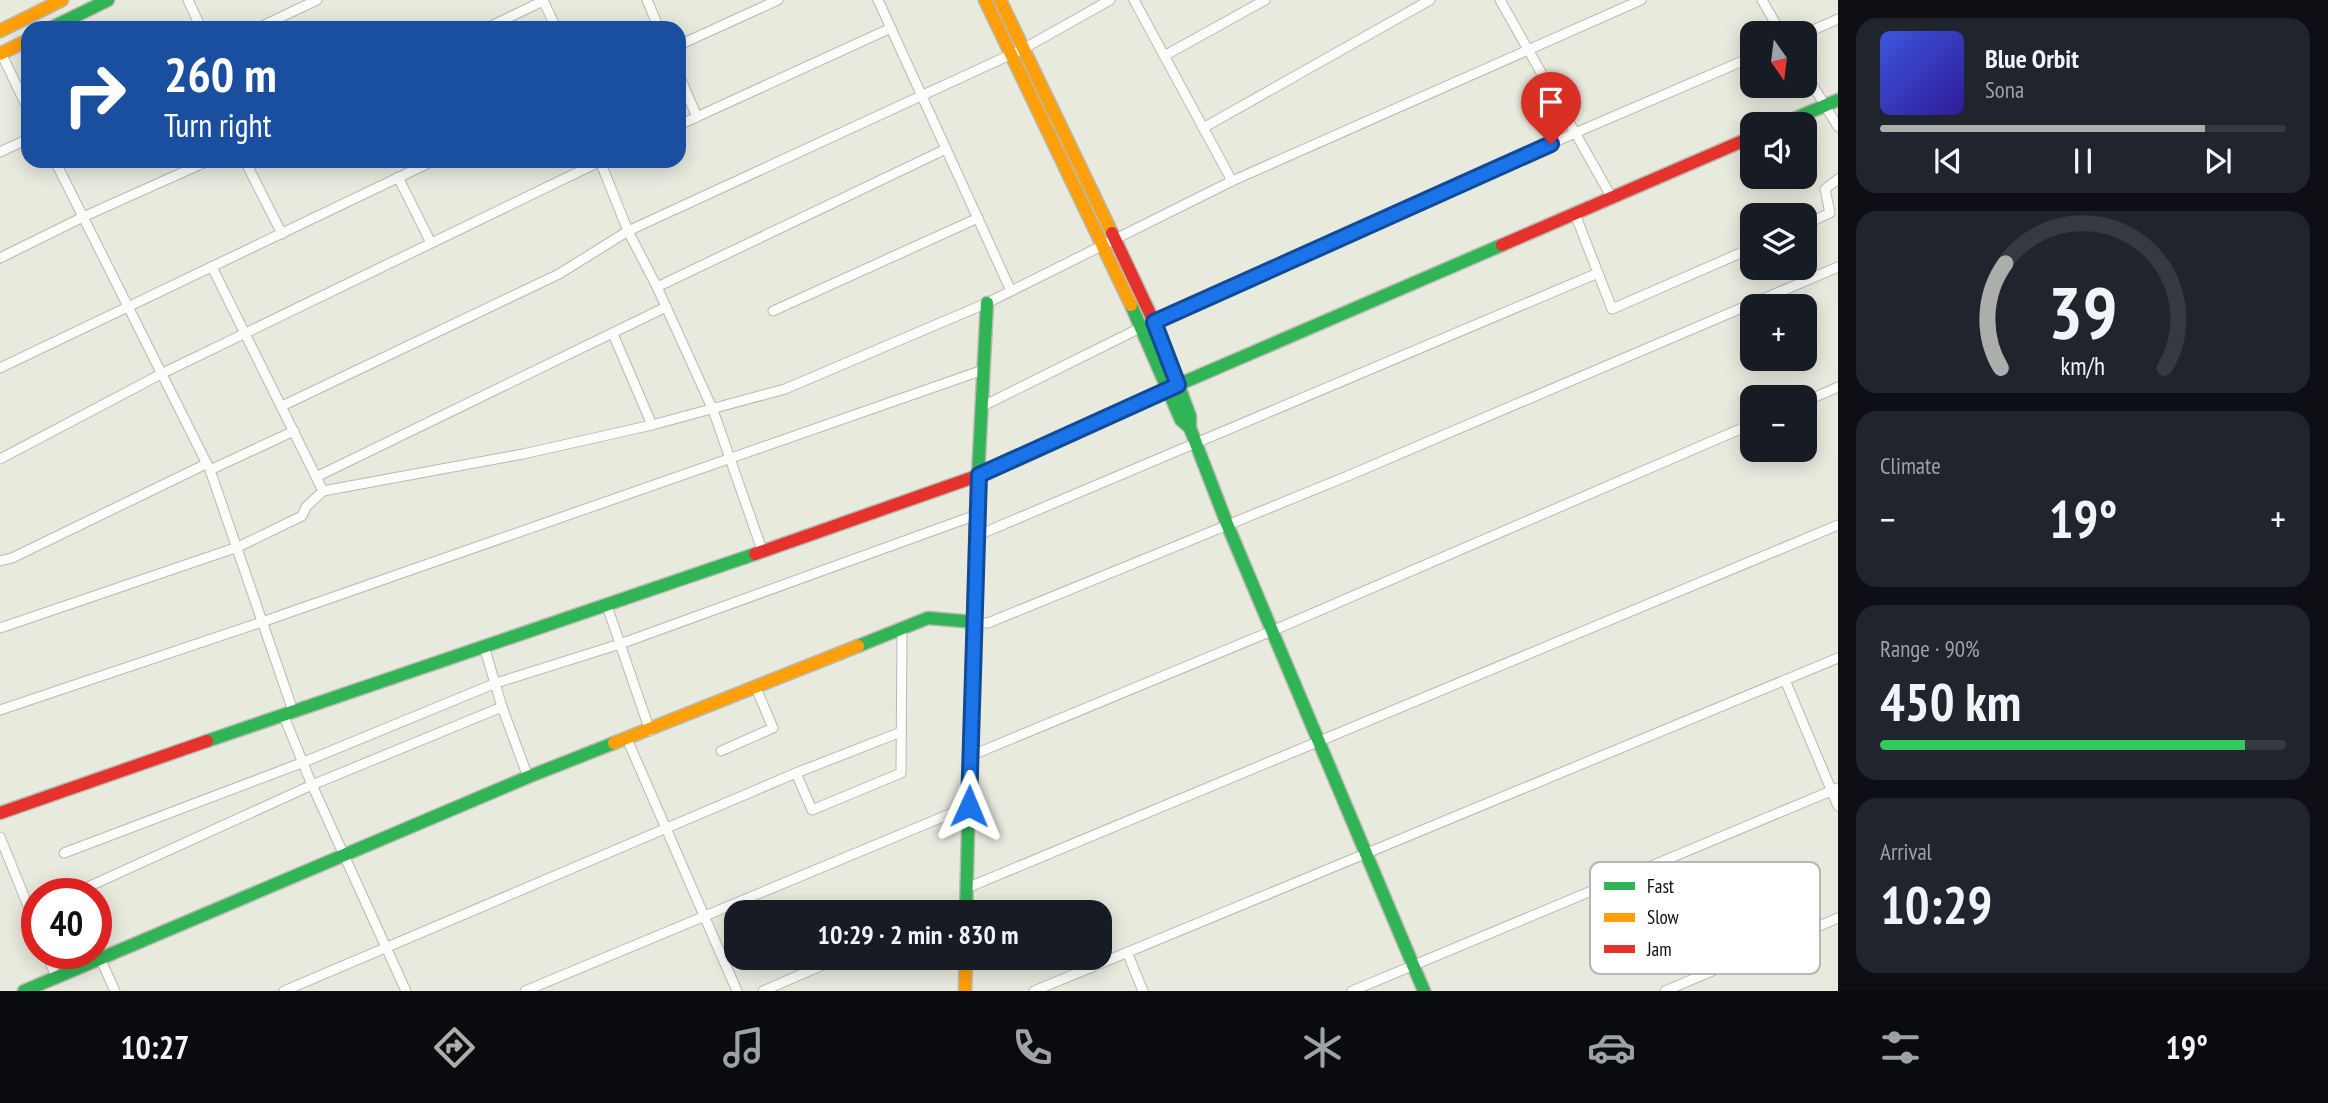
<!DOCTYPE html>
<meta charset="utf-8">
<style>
body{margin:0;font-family:"PT Sans Narrow",sans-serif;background:#20242c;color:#f1f3f6;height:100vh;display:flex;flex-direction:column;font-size:26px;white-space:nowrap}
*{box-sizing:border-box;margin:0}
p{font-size:23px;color:#9ea1a6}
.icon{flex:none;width:38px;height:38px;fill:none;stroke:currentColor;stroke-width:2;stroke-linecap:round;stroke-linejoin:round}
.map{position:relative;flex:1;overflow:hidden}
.side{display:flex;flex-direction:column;gap:18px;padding:18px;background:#0d0f14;width:490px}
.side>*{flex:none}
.hud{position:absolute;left:21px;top:21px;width:665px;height:147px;border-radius:21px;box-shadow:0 4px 18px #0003;background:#1a4fa0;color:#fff;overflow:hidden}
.needle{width:46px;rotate:166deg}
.fabs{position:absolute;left:1740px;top:21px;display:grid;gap:14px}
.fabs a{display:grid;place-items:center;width:77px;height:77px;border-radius:14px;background:#171b24;box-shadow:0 4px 18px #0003;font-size:35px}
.speed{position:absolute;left:21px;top:878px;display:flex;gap:14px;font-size:35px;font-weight:700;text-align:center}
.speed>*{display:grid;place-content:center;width:91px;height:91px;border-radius:50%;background:#171b24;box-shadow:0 4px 18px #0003;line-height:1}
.speed .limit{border:10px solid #d22;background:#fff;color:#111}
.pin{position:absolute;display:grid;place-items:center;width:60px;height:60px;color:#fff;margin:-72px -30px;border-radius:50% 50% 50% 0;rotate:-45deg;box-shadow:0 0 7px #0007}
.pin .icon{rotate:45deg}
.me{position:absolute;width:77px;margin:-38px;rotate:1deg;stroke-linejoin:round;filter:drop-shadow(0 0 5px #0008)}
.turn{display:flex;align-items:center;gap:24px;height:147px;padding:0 28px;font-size:32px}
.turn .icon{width:91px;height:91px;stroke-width:2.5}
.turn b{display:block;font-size:49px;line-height:60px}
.big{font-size:52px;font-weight:700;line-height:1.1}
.side .widget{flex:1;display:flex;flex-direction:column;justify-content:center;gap:10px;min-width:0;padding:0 24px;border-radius:21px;background:#20242c}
.side .dial{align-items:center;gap:0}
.dial svg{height:182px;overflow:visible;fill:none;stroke:#363941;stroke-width:7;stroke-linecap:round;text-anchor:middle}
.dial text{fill:#f1f3f6;stroke:none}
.song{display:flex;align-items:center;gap:21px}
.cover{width:84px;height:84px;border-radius:10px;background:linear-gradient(135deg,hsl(230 70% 55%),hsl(250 70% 35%))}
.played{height:7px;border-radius:4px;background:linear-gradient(90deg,#acaeac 80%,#363941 80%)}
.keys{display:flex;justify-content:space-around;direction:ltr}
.heat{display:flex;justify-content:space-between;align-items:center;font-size:38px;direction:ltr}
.charge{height:10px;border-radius:5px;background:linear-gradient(90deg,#34c759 90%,#363941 0)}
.trip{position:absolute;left:724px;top:900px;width:388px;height:70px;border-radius:21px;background:#171b24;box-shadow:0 4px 18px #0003;font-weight:700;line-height:70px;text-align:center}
.tab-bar{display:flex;height:112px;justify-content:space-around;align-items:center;background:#090b0e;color:#9ea1a6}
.tab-bar .icon{width:49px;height:49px}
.tab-bar .on{color:#acaeac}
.tab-bar b{font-size:32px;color:#f1f3f6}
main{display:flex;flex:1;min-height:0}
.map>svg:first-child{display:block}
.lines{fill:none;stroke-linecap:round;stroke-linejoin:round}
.street-casing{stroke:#b8bab0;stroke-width:11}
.fast-casing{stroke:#b8bab0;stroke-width:15}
.slow-casing{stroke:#b8bab0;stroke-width:15}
.jam-casing{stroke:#b8bab0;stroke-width:15}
.street{stroke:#fcfcfa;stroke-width:9}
.fast{stroke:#30b455;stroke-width:12}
.slow{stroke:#ff9f0a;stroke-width:12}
.jam{stroke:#e5322d;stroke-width:12}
.route-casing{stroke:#114b97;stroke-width:18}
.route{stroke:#1a73e8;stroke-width:12}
.key{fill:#fff;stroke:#b6b6b4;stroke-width:2}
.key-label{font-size:19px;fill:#0b0d06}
</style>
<main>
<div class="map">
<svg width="1838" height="991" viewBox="0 0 1838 991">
<rect width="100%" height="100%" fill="#e8eade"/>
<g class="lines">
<!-- street casing -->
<g class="street-casing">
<g id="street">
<polyline points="188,0 201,28"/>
<polyline points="543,0 556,28"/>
<polyline points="647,0 659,28"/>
<polyline points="878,0 1011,291"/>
<polyline points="1134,0 1232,181"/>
<polyline points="1500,0 1612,198"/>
<polyline points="1762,0 1781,33"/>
<polyline points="258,28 317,0"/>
<polyline points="487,28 543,1"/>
<polyline points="1804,34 1838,19"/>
<polyline points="679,45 778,0"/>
<polyline points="1,53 28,109"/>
<polyline points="1164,56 1265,0"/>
<polyline points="1804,71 1838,127"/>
<polyline points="679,75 697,117"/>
<polyline points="679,125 891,28"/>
<polyline points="1203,128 1430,0"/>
<polyline points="0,152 28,139"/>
<polyline points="55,161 210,470 293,711"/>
<polyline points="245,161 282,234"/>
<polyline points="600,161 628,231 657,287 713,410 762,550"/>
<polyline points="398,177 431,243"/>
<polyline points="1575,214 1612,309 1752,248"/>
<polyline points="1804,225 1830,213 1825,189 1838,179"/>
<polyline points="0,258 83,217 208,161"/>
<polyline points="212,267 323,491"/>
<polyline points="657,287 946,149"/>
<polyline points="773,311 978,218"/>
<polyline points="1154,322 1575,133 1752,57"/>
<polyline points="613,334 652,425"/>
<polyline points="0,368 433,161"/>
<polyline points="1804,402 1838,387"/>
<polyline points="282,406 559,274 628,231 1023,49 1110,0"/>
<polyline points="981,407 1142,327"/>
<polyline points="0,459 163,373 601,161"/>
<polyline points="210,470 294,431"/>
<polyline points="316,477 666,307"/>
<polyline points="976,536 1598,273"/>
<polyline points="0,561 12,558 206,464"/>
<polyline points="607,606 650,731"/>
<polyline points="974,622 988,623 1350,475 1838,267"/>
<polyline points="0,628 238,547 302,516 306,507 323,491 523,454 652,425 785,389 987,303 1232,181 1641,0"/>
<polyline points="484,646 502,707 528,777"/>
<polyline points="1785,680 1838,806"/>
<polyline points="0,710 262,622 983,370"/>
<polyline points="283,714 312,785 406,991"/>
<polyline points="627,739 737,991"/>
<polyline points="721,751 773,728 756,688"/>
<polyline points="970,756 1272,631 1752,424"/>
<polyline points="796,773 812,810 901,773 902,629"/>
<polyline points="0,837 37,928"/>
<polyline points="64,853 304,762 496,683 620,644 976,515"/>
<polyline points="967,888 1838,525"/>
<polyline points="79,891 312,785 502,707"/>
<polyline points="945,912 966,903"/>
<polyline points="1127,952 1143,991"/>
<polyline points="47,954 56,977"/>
<polyline points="100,958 115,991"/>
<polyline points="284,991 796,773 901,732"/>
<polyline points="525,991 969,806"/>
<polyline points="763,991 841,957"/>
<polyline points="1034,991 1838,658"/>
<polyline points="1352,991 1838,788"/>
<polyline points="1665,991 1838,918"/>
</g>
</g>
<!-- fast casing -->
<g class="fast-casing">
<g id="fast">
<polyline points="51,28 108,0"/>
<polyline points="1782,124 1838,100"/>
<polyline points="1131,305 1181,420 1190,428"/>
<polyline points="1177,381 1190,416 1190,428 1227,524 1424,991"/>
<polyline points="977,476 1168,389 1502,245"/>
<polyline points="858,646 928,618 974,622"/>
<polyline points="207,741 755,554"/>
<polyline points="966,912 976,515 987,303"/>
<polyline points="24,991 528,777 614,743"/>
</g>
</g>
<!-- slow casing -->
<g class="slow-casing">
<g id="slow">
<polyline points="985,0 1131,305"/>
<polyline points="1000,0 1112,233"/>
<polyline points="0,31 62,0"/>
<polyline points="0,54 28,40"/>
<polyline points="614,743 858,646"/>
<polyline points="965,991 966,957"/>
</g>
</g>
<!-- jam casing -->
<g class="jam-casing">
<g id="jam">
<polyline points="1112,233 1154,322 1177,381"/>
<polyline points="1502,245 1752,137"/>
<polyline points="755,554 977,476"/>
<polyline points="0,813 207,741"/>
</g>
</g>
<!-- street -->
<use href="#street" class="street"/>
<!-- fast -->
<use href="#fast" class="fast"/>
<!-- slow -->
<use href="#slow" class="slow"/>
<!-- jam -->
<use href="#jam" class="jam"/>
</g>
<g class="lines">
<!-- route casing -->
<g class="route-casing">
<polyline id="route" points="969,806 979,475 1178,385 1154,322 1551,144"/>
</g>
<!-- route -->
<use href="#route" class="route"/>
</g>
<!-- legend -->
<rect x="1590" y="862" width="230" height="112" rx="10" class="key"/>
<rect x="1604" y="882" width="31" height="8" fill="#30b455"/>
<rect x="1604" y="913" width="31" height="9" fill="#ff9f0a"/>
<rect x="1604" y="945" width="31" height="8" fill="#e5322d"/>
<g class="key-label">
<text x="1647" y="893">Fast</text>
<text x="1647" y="924">Slow</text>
<text x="1647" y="956">Jam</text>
</g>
</svg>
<div class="fabs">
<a><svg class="needle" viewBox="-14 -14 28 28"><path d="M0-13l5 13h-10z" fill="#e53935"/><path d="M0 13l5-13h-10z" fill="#9ea1a6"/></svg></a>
<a><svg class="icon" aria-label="sound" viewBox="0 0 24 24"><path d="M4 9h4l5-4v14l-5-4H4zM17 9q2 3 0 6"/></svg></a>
<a><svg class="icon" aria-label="layers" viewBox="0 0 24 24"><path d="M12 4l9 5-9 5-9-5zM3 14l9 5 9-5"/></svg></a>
<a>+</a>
<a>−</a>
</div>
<div class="speed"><div class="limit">40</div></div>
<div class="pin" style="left:1551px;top:144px;background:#d93025"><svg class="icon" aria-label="arrive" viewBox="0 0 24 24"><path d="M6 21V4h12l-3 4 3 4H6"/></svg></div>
<svg class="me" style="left:969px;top:806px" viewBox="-20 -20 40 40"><path d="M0-17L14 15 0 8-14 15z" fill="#1a73e8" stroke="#fff" stroke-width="4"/></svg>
<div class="trip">10:29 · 2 min · 830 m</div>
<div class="hud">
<div class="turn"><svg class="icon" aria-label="right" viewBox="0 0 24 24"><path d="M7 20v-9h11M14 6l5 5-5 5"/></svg><div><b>260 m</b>Turn right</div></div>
</div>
</div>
<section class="side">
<div class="widget">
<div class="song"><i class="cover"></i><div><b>Blue Orbit</b><p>Sona</p></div></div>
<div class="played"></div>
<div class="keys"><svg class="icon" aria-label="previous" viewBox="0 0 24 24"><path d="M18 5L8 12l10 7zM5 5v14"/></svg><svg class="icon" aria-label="pause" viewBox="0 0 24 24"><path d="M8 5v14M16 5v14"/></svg><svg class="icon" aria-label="next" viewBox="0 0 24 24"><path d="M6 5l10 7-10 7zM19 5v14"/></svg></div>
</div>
<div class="widget dial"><svg viewBox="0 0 100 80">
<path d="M14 69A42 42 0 1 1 86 69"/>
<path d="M14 69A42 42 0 0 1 16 23" stroke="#acaeac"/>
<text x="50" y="56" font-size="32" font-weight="700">39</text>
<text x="50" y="72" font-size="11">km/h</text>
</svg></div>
<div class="widget"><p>Climate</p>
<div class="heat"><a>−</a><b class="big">19°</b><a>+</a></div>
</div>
<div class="widget"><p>Range · 90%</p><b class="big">450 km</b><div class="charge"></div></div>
<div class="widget"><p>Arrival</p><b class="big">10:29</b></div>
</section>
</main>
<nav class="tab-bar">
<b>10:27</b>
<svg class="icon on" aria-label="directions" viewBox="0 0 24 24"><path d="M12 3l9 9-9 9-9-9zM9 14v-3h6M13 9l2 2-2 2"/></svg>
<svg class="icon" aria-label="music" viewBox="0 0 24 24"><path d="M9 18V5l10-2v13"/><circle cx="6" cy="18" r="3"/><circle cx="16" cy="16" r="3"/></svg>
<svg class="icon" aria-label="phone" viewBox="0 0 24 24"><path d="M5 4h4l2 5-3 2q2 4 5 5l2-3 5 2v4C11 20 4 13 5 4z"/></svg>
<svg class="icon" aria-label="climate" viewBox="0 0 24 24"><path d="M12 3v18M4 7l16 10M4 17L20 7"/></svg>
<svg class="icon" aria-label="car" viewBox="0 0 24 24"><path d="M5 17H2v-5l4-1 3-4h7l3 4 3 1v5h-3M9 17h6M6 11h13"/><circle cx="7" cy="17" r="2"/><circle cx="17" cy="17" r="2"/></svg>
<svg class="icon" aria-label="filters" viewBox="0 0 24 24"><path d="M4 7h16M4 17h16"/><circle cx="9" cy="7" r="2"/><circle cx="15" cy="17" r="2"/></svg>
<b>19°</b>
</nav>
